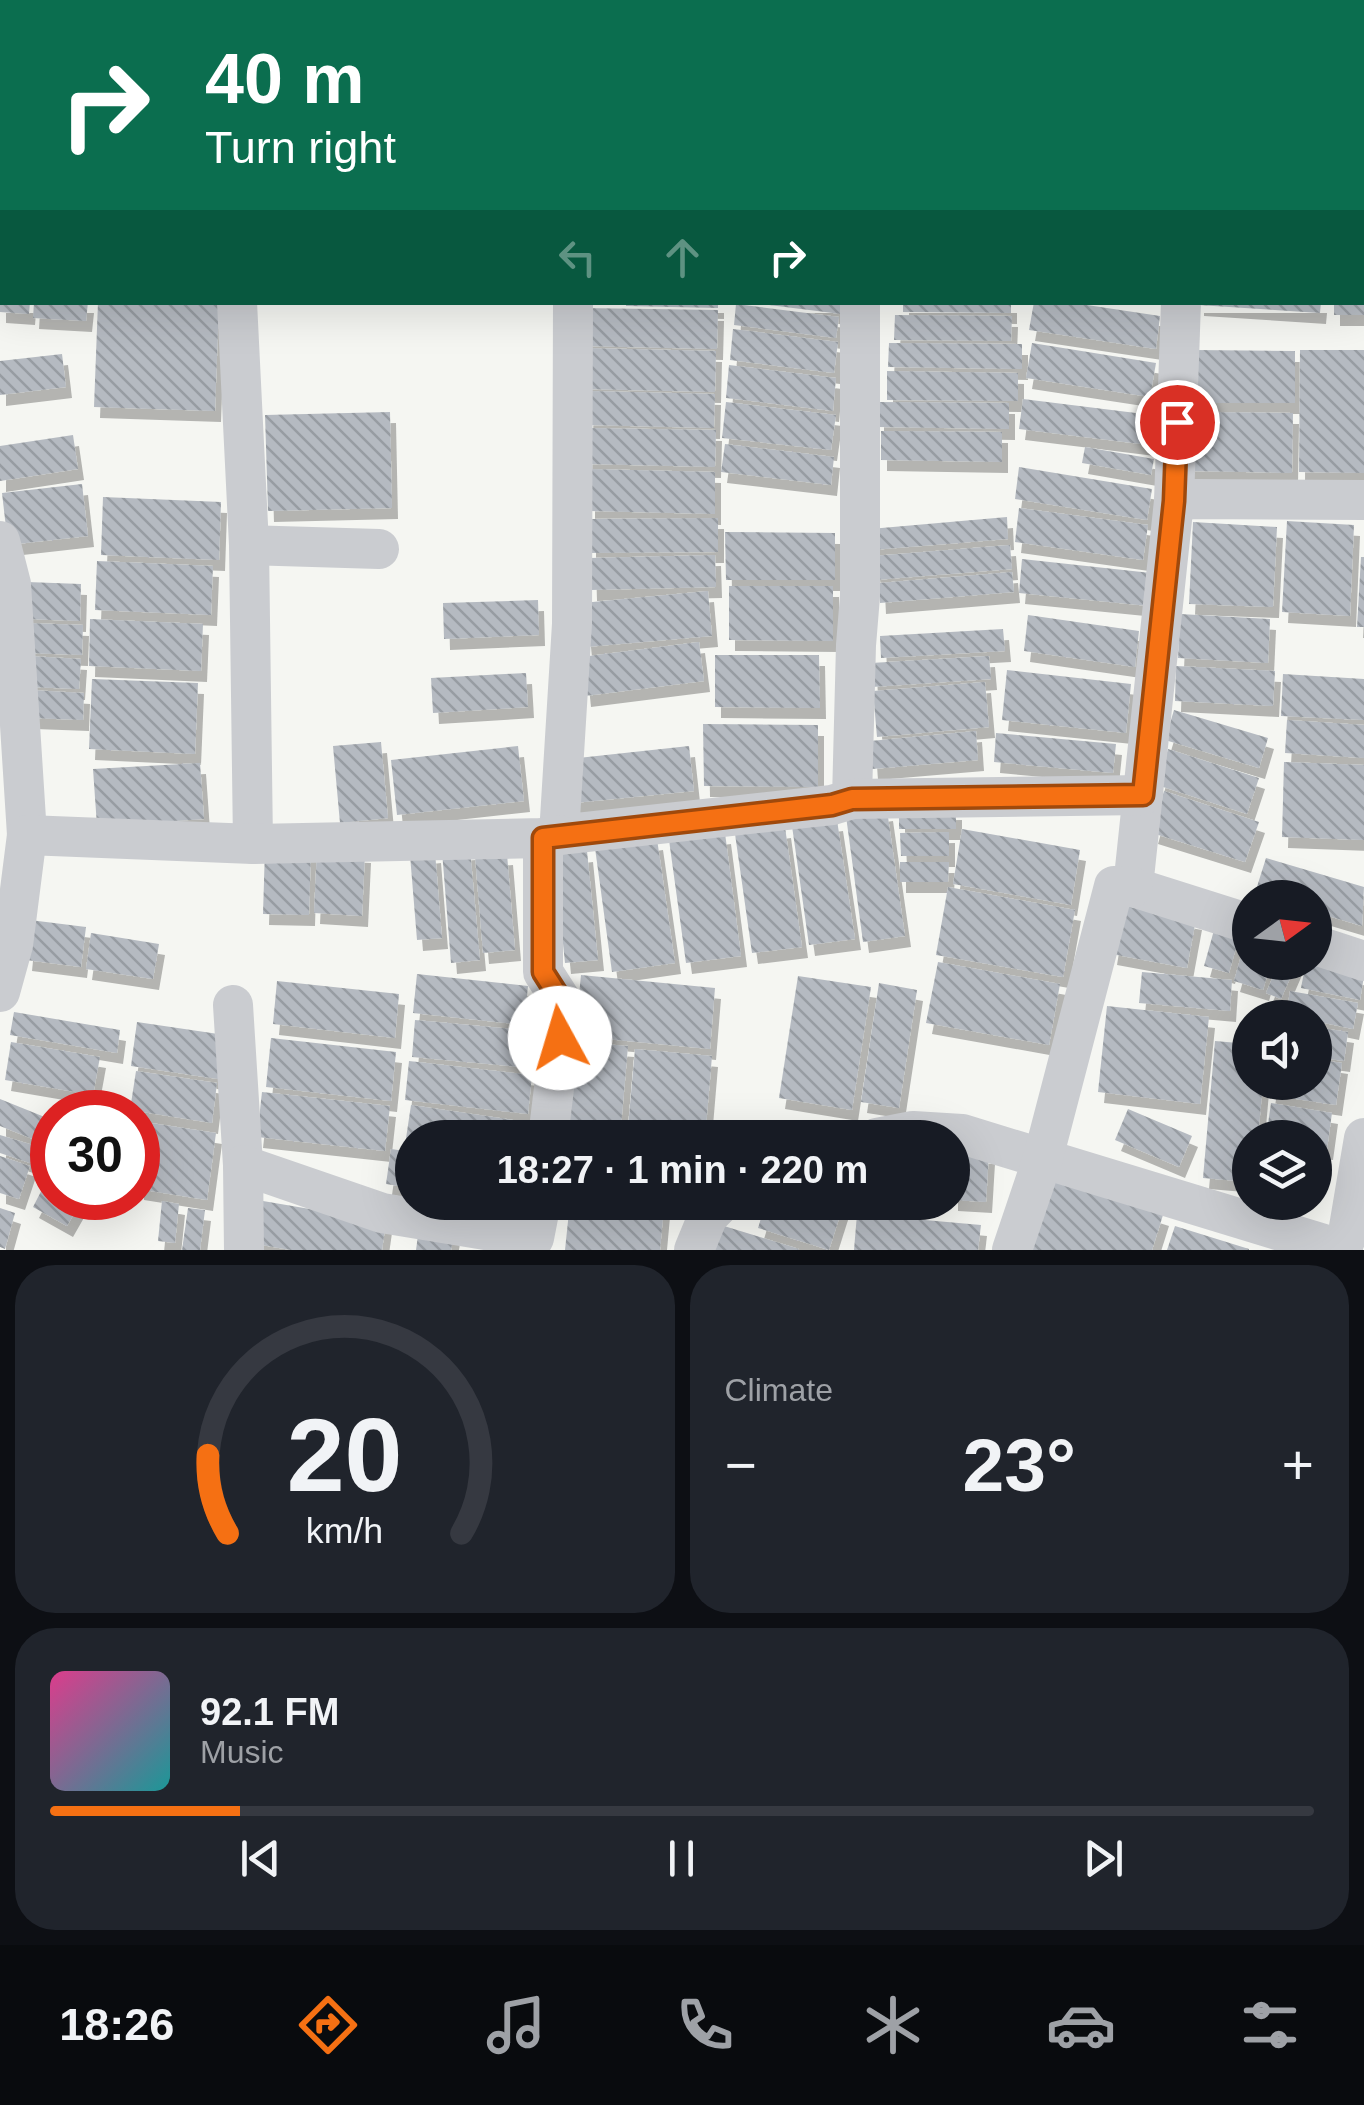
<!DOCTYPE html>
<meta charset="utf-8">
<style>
body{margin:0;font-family:Helvetica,sans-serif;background:#20242c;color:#f1f3f6;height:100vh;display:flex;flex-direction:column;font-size:38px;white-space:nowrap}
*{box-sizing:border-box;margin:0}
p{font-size:32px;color:#9ea1a6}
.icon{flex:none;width:55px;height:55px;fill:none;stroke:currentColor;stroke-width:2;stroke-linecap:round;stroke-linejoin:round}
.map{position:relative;height:1250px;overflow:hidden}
.side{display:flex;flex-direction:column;gap:15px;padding:15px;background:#0d0f14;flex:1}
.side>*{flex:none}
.guide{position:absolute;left:0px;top:0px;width:1365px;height:305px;box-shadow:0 10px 40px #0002;background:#0b6e4f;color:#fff;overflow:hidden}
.needle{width:65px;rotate:75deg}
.buttons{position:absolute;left:1232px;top:880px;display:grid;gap:20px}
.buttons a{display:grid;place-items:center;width:100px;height:100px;border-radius:50%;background:#171b24;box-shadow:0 10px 40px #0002;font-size:50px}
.speed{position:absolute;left:30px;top:1090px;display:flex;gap:20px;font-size:50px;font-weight:700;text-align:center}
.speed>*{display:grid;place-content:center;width:130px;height:130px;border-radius:50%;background:#171b24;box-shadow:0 10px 40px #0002;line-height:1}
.speed .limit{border:15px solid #d22;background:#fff;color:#111}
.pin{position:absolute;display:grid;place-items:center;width:85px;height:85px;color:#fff;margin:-42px;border:5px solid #fff;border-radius:50%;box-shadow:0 2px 10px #0007}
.me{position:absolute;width:110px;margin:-55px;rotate:354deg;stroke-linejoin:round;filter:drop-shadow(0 0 8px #0008)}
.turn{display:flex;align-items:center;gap:35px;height:210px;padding:0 40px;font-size:45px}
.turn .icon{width:130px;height:130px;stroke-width:2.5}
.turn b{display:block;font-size:70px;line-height:85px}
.lanes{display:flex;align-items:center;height:95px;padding:0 40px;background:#0003;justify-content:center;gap:50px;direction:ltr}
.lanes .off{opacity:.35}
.big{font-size:75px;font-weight:700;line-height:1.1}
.side .tile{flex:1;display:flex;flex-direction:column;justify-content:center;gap:15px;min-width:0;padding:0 35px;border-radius:40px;background:#20242c}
.side .dial{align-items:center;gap:0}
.dial svg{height:260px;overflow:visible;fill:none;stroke:#363941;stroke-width:7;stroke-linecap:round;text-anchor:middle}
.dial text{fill:#f1f3f6;stroke:none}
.song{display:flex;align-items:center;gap:30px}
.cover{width:120px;height:120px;border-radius:15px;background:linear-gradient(135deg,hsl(330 70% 55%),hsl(180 70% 35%))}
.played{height:10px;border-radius:5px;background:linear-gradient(90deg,#f57013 15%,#363941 15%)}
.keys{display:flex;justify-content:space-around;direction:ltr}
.heat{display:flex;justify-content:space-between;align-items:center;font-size:55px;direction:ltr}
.side .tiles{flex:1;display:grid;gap:15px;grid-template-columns:1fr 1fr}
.tile:last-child{grid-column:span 2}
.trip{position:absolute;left:395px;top:1120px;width:575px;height:100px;border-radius:50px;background:#171b24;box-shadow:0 10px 40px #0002;font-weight:700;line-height:100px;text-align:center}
.dock{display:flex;height:160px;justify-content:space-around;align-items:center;background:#090b0e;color:#9ea1a6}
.dock .icon{width:70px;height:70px}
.dock .current{color:#f57013}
.dock b{font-size:45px;color:#f1f3f6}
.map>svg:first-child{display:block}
.building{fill:url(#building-back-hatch);filter:url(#shadow)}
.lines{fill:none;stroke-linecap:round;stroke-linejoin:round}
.minor{stroke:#caccd0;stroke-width:40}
.route-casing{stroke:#9f490c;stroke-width:25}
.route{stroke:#f57013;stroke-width:18}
</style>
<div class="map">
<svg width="1364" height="1250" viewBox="0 0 1364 1250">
<defs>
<pattern id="building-back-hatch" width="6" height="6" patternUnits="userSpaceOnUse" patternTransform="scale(2.5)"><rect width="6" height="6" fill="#b5bac1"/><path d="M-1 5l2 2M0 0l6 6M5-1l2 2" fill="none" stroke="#979ca2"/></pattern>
<filter id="shadow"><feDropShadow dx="6" dy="11" stdDeviation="0" flood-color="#0004"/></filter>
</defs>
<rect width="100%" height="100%" fill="#f5f6f2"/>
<!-- building -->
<g class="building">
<polygon points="0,302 30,302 29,314 0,312"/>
<polygon points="34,302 88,302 86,321 33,318"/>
<polygon points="98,302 219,302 215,411 94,407"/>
<polygon points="626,302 718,302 718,308 626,306"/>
<polygon points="769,302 842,302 841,314 769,305"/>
<polygon points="903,302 1011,302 1011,313 903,312"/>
<polygon points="1034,302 1067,302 1160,316 1156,349 1029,330"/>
<polygon points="1198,302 1321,302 1320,313 1198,305"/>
<rect x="1334" y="302" width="30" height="13"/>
<polygon points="736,304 839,317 836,338 734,325"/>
<polygon points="582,308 718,310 717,349 581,346"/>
<polygon points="895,315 1012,316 1011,341 894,340"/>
<polygon points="733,329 838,342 834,373 730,360"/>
<polygon points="889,343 1022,344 1022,369 888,367"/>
<polygon points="1032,343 1156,363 1150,397 1026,378"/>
<polygon points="584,348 716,351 715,392 583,389"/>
<polygon points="1194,350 1295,351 1295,403 1194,403"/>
<polygon points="1300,350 1364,350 1364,473 1299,472"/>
<polygon points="62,354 66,387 0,395 0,361"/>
<polygon points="729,365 836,378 833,411 726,398"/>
<polygon points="887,371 1018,373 1018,401 887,400"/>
<polygon points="588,391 715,394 714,428 587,425"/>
<polygon points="1023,399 1152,415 1149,445 1019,429"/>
<polygon points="726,402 836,415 831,450 722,438"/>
<polygon points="878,402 1009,403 1009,429 878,427"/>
<polygon points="390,412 392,508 268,511 265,415"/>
<polygon points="1188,412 1293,413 1292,473 1188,471"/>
<polygon points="587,428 716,430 715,467 586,464"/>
<polygon points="881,431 1002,432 1002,462 881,460"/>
<polygon points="73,435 78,469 0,481 0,446"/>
<polygon points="725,444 834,457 831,485 721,472"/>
<polygon points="1085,447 1154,459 1151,475 1082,463"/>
<polygon points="1019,467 1152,489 1147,520 1015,499"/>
<polygon points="589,469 715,472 715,514 589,511"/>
<polygon points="82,484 88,536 8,545 2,493"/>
<polygon points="103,497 221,502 219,560 101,555"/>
<polygon points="1019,508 1148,525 1143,560 1015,542"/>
<polygon points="1007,517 1008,539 872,550 870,529"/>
<polygon points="718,518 718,552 590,553 590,519"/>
<polygon points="1287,521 1354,525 1350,616 1282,612"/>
<polygon points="1193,522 1277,527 1273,607 1189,604"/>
<polygon points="725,532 835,533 835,580 726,580"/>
<polygon points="1010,545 1012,569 875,580 873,556"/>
<polygon points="715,555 716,587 591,590 590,558"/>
<polygon points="1361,557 1364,557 1364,627 1357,627"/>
<polygon points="1022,559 1151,573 1149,606 1019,593"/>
<polygon points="97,561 213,566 211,615 95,610"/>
<polygon points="1012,572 1014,592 880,603 879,583"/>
<polygon points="27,582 81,584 80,621 25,619"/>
<polygon points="729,586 833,586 833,641 729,640"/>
<polygon points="708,591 712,636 586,647 582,603"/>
<polygon points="538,600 539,635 444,639 443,603"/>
<polygon points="1180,614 1270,619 1268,663 1178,658"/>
<polygon points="1028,615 1139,631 1135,667 1024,651"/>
<polygon points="90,619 203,624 201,671 89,666"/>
<polygon points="27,623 83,625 82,655 26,653"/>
<polygon points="1003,629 1005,651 881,658 880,636"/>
<polygon points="699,642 704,681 585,696 581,657"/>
<polygon points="715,655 819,655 820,708 715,707"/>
<polygon points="29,656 81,659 79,689 28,687"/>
<polygon points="989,656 991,679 872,687 871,663"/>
<polygon points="1176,666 1275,671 1273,706 1175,701"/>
<polygon points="1007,670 1131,684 1126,733 1002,720"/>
<polygon points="526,673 528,707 433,713 431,678"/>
<polygon points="1283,674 1364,679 1364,720 1281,716"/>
<polygon points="92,679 198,683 195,754 89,749"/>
<polygon points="985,682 989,727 877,737 873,691"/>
<polygon points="30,690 84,693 83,720 29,718"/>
<polygon points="1174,710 1268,738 1259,768 1165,740"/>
<polygon points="1287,720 1364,725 1364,758 1285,753"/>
<polygon points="703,724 818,725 818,787 704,786"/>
<polygon points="976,731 978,760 872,769 870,741"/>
<polygon points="996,733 1116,744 1113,773 994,762"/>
<polygon points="381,742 388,818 340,823 333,746"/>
<polygon points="518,746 524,801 397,815 391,760"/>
<polygon points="689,746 694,791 574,803 569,759"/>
<polygon points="1168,749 1259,778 1247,814 1157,785"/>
<polygon points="1284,762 1364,765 1364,840 1282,837"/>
<polygon points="200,763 204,819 97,826 93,769"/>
<polygon points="1164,791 1259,822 1245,862 1152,833"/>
<polygon points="956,809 956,829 899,829 899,810"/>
<polygon points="887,810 905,936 863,942 846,816"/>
<polygon points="837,820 855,939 809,945 792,826"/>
<polygon points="785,827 802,947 752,953 735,834"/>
<polygon points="962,829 1080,850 1071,905 953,884"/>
<polygon points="949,832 949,856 901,856 900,833"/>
<polygon points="725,833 741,956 686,963 669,840"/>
<polygon points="657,839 675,963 612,972 595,848"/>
<polygon points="265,848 311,849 309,915 263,914"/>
<polygon points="470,849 480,960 451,963 442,851"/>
<polygon points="317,850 365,852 362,916 314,913"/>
<polygon points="587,851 598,960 565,963 554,855"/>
<polygon points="435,852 442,938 417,940 410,855"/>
<polygon points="507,854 515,950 483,953 475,856"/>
<polygon points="1266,858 1364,887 1362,926 1315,912 1315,898 1268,898 1255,893"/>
<polygon points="900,862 949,862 948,882 900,882"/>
<polygon points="948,887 1075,910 1063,977 936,955"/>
<polygon points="1119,905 1196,919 1187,968 1111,954"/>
<polygon points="30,920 86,927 81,967 26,960"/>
<polygon points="1216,923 1241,930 1229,973 1204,966"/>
<polygon points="1249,927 1250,962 1271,962 1263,990 1234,981"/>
<polygon points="91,933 159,944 153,979 86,969"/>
<polygon points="938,962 1060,984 1049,1045 926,1023"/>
<polygon points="1279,962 1297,962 1281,999 1266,993"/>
<polygon points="1306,962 1315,962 1364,976 1360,1000 1301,988"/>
<polygon points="1142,972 1232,980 1230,1011 1139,1003"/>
<polygon points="417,974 528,986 524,1025 413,1013"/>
<polygon points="581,975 715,988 710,1049 575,1036"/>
<polygon points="798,976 871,987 852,1110 779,1098"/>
<polygon points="277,981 399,994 395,1038 273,1024"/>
<polygon points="879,983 917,990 899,1108 861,1102"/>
<polygon points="1290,991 1358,1003 1353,1029 1315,1021 1315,1018 1286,1016"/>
<polygon points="1107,1006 1209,1017 1200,1104 1098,1092"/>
<polygon points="14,1012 120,1030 117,1053 10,1035"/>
<polygon points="415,1020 534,1031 531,1068 412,1057"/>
<polygon points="137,1022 225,1035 218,1079 131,1066"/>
<polygon points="1315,1027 1348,1032 1344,1061 1315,1057"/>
<polygon points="271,1038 396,1052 391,1101 266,1087"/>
<polygon points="565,1041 628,1046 620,1138 556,1138"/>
<polygon points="1215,1041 1250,1044 1250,1082 1263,1082 1258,1138 1250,1138 1250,1182 1203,1178"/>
<polygon points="11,1042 100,1057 93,1095 5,1080"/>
<polygon points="635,1049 712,1056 705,1138 627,1138"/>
<polygon points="1315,1059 1342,1063 1336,1105 1269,1095 1271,1082 1315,1082"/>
<polygon points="409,1061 532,1075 528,1114 405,1100"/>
<polygon points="136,1071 217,1083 212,1123 130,1110"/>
<polygon points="262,1092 390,1106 385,1151 257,1137"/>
<polygon points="0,1099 52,1120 43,1143 0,1126"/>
<polygon points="1271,1103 1332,1113 1327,1149 1315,1148 1315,1138 1266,1138"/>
<polygon points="411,1105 533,1123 531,1138 412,1138 412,1147 405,1145"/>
<polygon points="1128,1109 1192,1136 1179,1167 1115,1140"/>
<polygon points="138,1121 216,1133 207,1200 138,1189"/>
<polygon points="0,1135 36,1146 30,1163 0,1153"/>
<polygon points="391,1149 412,1152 412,1188 386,1184"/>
<polygon points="952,1151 989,1153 986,1202 952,1200"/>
<polygon points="0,1156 30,1166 19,1199 0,1193"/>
<polygon points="52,1170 52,1198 83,1198 67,1226 33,1207"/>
<polygon points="1045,1178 1163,1215 1152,1250 1023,1250"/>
<polygon points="162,1201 179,1204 175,1243 158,1241"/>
<polygon points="263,1201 386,1222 382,1250 291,1250 256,1244"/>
<polygon points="570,1202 632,1202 664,1206 660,1250 565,1250"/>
<polygon points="766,1202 833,1202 843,1206 829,1250 758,1228"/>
<polygon points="0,1208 15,1213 5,1249 0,1247"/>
<polygon points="188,1208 205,1210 200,1250 182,1250"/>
<polygon points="857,1214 981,1225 978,1250 854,1250"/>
<polygon points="711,1222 799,1249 798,1250 702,1250"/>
<polygon points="1175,1226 1249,1249 1249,1250 1167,1250"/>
<polygon points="419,1228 454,1233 451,1250 416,1250"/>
</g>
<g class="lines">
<!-- minor -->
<g class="minor">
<polyline points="522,2 523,0"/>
<polyline points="1193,2 1193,0"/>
<polyline points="0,214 2,210"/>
<polyline points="0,261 2,262"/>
<polyline points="237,302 249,545"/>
<polyline points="573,302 572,624 559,835 832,805 852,799 856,645 860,596 860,302"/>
<polyline points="1181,302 1174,501 1133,887 1250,924"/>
<polyline points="1174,501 1194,499 1364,500"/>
<polyline points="0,541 11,584 27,835"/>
<polyline points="852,799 1143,795"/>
<polyline points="543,838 543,972 564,1005 548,1138"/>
<polyline points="253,844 249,545 379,549"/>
<polyline points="1315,945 1364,961"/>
<polyline points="0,992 13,945 27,835 253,844 543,838 559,835"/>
<polyline points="233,1005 243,1165"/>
<polyline points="877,1138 913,1131 962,1134 1343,1250"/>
<polyline points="244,1250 243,1165 382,1213 534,1238 541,1202"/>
<polyline points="694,1250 708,1216 722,1202"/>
<polyline points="1012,1250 1043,1158 1114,886 1133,887"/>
<polyline points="1341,1250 1348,1233 1364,1138"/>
</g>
</g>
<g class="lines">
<!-- route casing -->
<g class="route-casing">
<polyline id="route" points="560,1038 564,1005 543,972 543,838 832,805 852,799 1143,795 1174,501 1177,422"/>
</g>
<!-- route -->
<use href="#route" class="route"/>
</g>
</svg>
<div class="buttons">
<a><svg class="needle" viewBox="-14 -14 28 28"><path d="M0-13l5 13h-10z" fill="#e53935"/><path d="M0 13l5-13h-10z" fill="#9ea1a6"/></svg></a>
<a><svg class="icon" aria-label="sound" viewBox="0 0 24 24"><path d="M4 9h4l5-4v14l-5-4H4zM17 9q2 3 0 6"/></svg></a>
<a><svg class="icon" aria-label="layers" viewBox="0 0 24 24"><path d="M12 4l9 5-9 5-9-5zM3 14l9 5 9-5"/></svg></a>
</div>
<div class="speed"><div class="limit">30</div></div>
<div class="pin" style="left:1177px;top:422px;background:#d93025"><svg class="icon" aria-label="arrive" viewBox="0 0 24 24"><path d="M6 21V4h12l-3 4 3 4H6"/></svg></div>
<svg class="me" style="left:560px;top:1038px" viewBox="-20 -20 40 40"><circle r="19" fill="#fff"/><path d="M0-13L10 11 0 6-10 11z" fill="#f57013"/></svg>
<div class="trip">18:27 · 1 min · 220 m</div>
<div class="guide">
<div class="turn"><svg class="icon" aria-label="right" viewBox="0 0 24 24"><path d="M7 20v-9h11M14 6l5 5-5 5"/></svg><div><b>40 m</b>Turn right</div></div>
<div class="lanes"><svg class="icon off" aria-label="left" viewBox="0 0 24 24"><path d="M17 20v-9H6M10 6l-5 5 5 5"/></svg><svg class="icon off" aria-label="ahead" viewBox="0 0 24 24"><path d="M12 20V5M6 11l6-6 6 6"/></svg><svg class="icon" aria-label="right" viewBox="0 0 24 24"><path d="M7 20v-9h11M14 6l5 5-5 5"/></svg></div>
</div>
</div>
<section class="side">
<div class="tiles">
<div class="tile dial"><svg viewBox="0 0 100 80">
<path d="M14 69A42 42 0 1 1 86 69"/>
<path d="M14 69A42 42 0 0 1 8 45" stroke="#f57013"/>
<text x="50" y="56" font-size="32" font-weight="700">20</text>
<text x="50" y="72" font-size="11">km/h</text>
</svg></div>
<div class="tile"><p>Climate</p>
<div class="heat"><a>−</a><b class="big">23°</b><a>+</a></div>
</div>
<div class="tile">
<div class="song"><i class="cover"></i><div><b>92.1 FM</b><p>Music</p></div></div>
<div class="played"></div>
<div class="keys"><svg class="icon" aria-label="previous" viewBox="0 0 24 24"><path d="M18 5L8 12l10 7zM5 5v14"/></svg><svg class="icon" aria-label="pause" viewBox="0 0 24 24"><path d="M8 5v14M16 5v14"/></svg><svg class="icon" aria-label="next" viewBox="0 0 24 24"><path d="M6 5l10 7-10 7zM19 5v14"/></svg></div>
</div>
</div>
</section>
<nav class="dock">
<b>18:26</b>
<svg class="icon current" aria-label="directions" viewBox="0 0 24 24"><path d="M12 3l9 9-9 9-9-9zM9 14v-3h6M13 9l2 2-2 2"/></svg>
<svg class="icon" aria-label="music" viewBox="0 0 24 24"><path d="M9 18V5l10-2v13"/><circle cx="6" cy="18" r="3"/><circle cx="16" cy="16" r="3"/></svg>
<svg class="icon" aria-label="phone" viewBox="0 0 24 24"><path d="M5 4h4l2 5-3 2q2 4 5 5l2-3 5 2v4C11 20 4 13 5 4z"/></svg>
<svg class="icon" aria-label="climate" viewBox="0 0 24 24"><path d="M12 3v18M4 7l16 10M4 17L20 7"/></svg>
<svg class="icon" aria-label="car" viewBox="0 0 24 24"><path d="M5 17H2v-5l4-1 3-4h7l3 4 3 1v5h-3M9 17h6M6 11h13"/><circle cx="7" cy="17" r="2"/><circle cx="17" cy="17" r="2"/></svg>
<svg class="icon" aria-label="filters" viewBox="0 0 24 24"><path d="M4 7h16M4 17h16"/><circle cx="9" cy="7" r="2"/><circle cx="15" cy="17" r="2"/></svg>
</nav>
